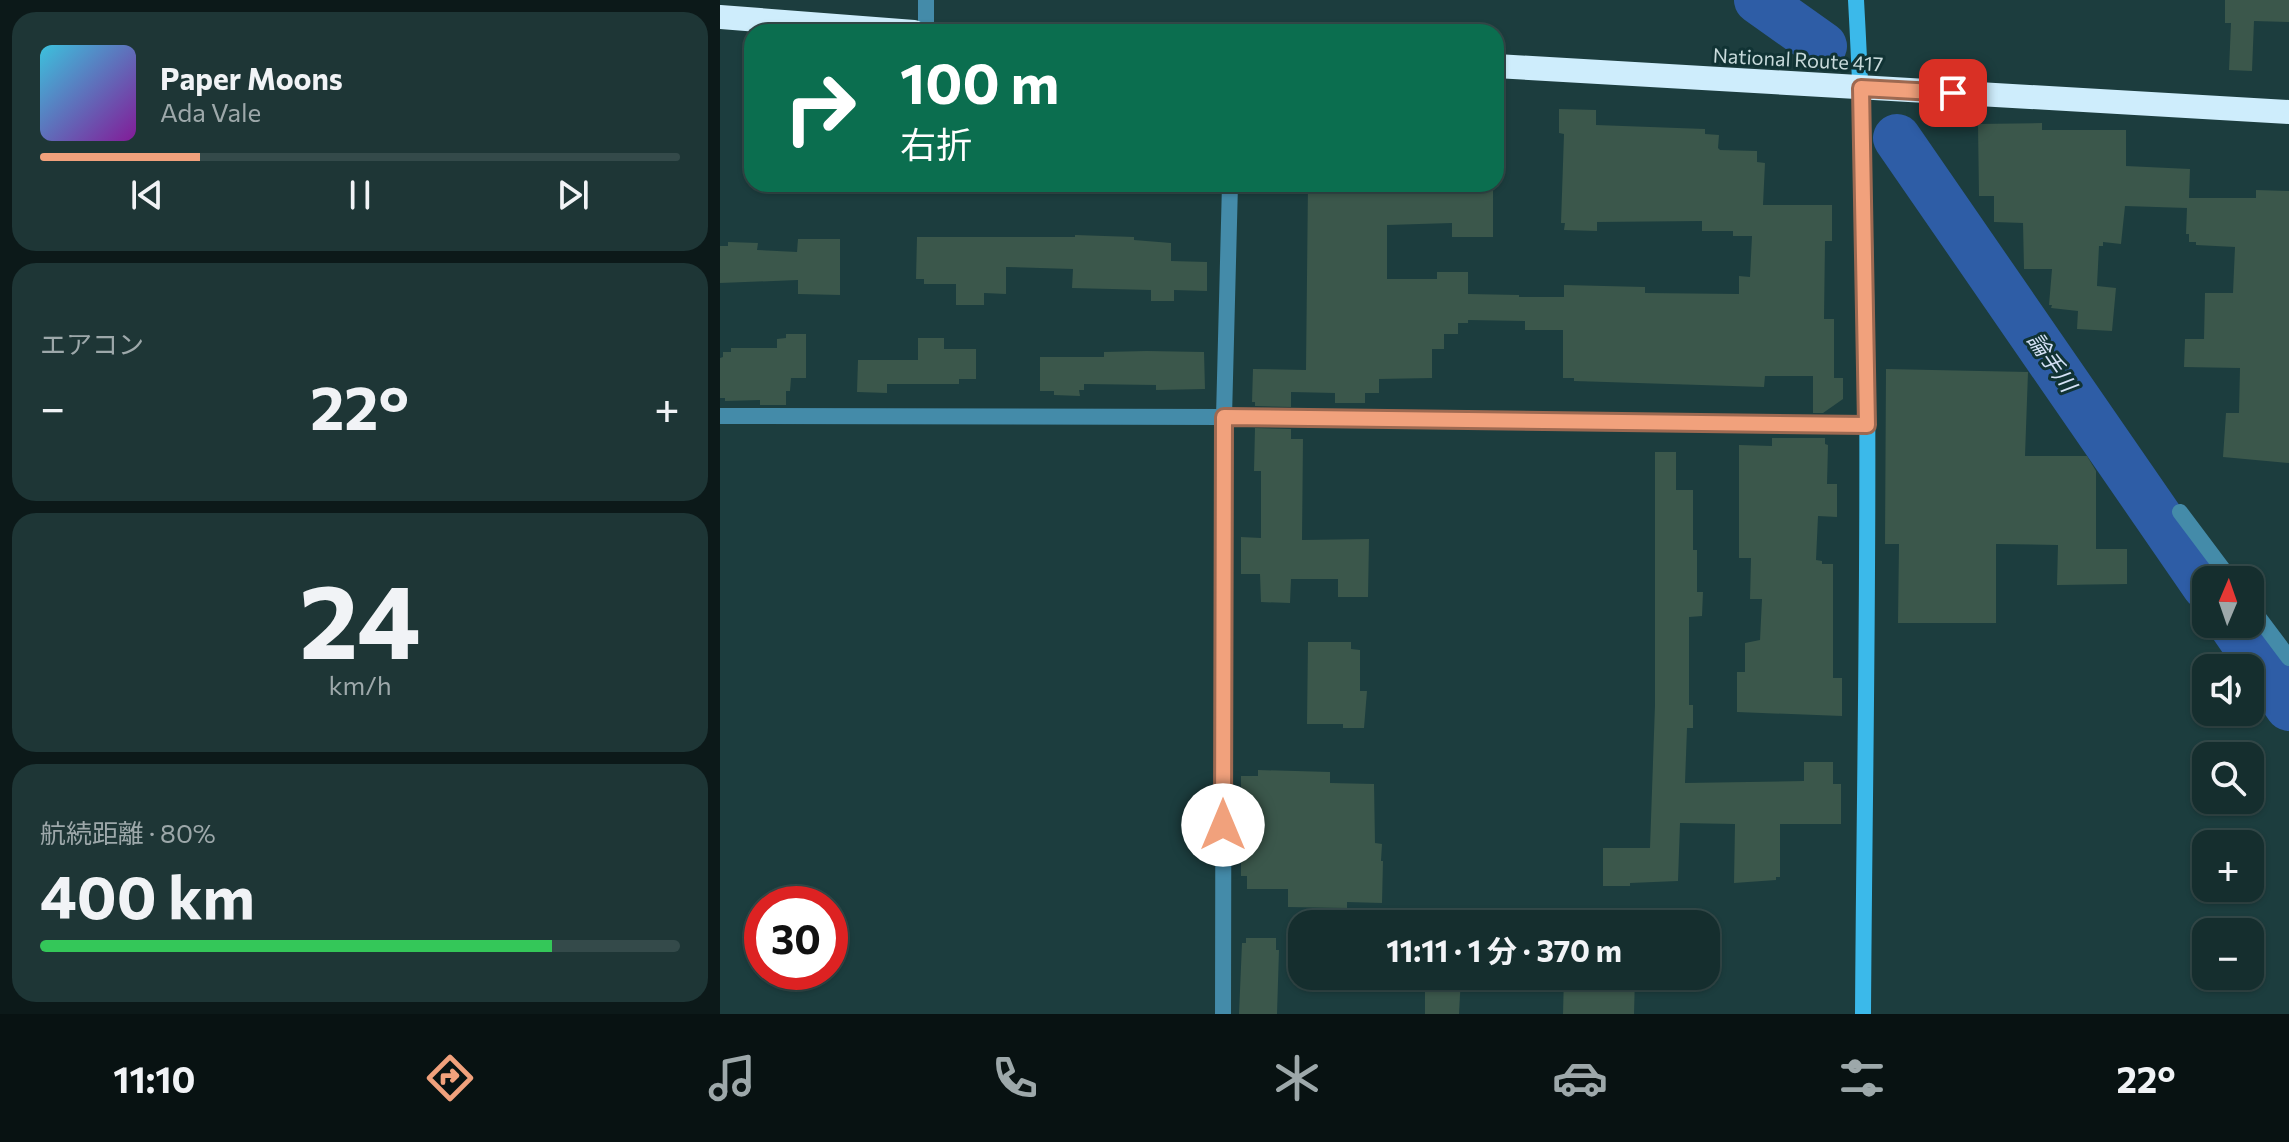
<!DOCTYPE html>
<html lang="ja">
<meta charset="utf-8">
<style>
body{margin:0;font-family:Commissioner,"Noto Sans JP",sans-serif;background:#1e3636;color:#f1f3f6;height:100vh;display:flex;flex-direction:column;font-size:30px;white-space:nowrap}
*{box-sizing:border-box;margin:0}
p{font-size:26px;color:#9da8aa}
.icon{flex:none;width:44px;height:44px;fill:none;stroke:currentColor;stroke-width:2;stroke-linecap:round;stroke-linejoin:round}
.map{position:relative;flex:1;overflow:hidden}
.side{display:flex;flex-direction:column;gap:12px;padding:12px;background:#0c1919;width:720px}
.side>*{flex:none}
.banner{position:absolute;left:24px;top:24px;width:760px;height:168px;border-radius:24px;box-shadow:0 2px 6px #0004,0 0 0 2px #344a4a;background:#0b6e4f;color:#fff;overflow:hidden}
.needle{width:52px;rotate:2deg}
.tools{position:absolute;left:1472px;top:566px;display:grid;gap:16px}
.tools a{display:grid;place-items:center;width:72px;height:72px;border-radius:16px;background:#152e2e;box-shadow:0 2px 6px #0004,0 0 0 2px #344a4a;font-size:40px}
.speed{position:absolute;left:24px;top:886px;display:flex;gap:16px;font-size:40px;font-weight:700;text-align:center}
.speed>*{display:grid;place-content:center;width:104px;height:104px;border-radius:50%;background:#152e2e;box-shadow:0 2px 6px #0004,0 0 0 2px #344a4a;line-height:1}
.speed .limit{border:12px solid #d22;background:#fff;color:#111}
.pin{position:absolute;display:grid;place-items:center;width:68px;height:68px;color:#fff;margin:-34px;border-radius:16px;box-shadow:0 4px 12px #0006}
.me{position:absolute;width:88px;margin:-44px;rotate:0deg;stroke-linejoin:round;filter:drop-shadow(0 0 6px #0008)}
.turn{display:flex;align-items:center;gap:28px;height:168px;padding:0 24px;font-size:36px}
.turn .icon{width:104px;height:104px;stroke-width:2.5}
.turn b{display:block;font-size:56px;line-height:68px}
.big{font-size:60px;font-weight:700;line-height:1.1}
.side .widget{flex:1;display:flex;flex-direction:column;justify-content:center;gap:12px;min-width:0;padding:0 28px;border-radius:24px;background:#1e3636}
.side .dial{align-items:center;gap:0}
.dial b{font-size:104px;line-height:1}
.song{display:flex;align-items:center;gap:24px}
.cover{width:96px;height:96px;border-radius:12px;background:linear-gradient(135deg,hsl(190 70% 55%),hsl(290 70% 35%))}
.played{height:8px;border-radius:4px;background:linear-gradient(90deg,#f1a17c 25%,#344a4a 25%)}
.keys{display:flex;justify-content:space-around;direction:ltr}
.heat{display:flex;justify-content:space-between;align-items:center;font-size:44px;direction:ltr}
.charge{height:12px;border-radius:6px;background:linear-gradient(90deg,#34c759 80%,#344a4a 0)}
.trip{position:absolute;left:568px;top:910px;width:432px;height:80px;border-radius:24px;background:#152e2e;box-shadow:0 2px 6px #0004,0 0 0 2px #344a4a;font-weight:700;line-height:80px;text-align:center}
.dock{display:flex;height:128px;justify-content:space-around;align-items:center;background:#081212;color:#9da8aa}
.dock .icon{width:56px;height:56px}
.dock .current{color:#f1a17c}
.dock b{font-size:36px;color:#f1f3f6}
main{display:flex;flex:1;min-height:0}
.map>svg:first-child{display:block}
.lines{fill:none;stroke-linecap:round;stroke-linejoin:round}
.river{stroke:#2e5da6;stroke-width:48}
.building{fill:#3b574b}
.street{stroke:#448ba9;stroke-width:16}
.secondary{stroke:#3bb9ea;stroke-width:16}
.highway{stroke:#ceedfc;stroke-width:24}
.route-casing{stroke:#9d6951;stroke-width:20}
.route{stroke:#f1a17c;stroke-width:14}
.labels{text-anchor:middle;stroke-width:6;stroke-linejoin:round;paint-order:stroke}
.street-label{font-size:20px;fill:#c8dadb;stroke:#113334}
.water-label{font-size:22px;font-style:italic;fill:#d5e2f7;stroke:#113334}
</style>
<main>
<section class="side">
<div class="widget">
<div class="song"><i class="cover"></i><div><b>Paper Moons</b><p>Ada Vale</p></div></div>
<div class="played"></div>
<div class="keys"><svg class="icon" aria-label="previous" viewBox="0 0 24 24"><path d="M18 5L8 12l10 7zM5 5v14"/></svg><svg class="icon" aria-label="pause" viewBox="0 0 24 24"><path d="M8 5v14M16 5v14"/></svg><svg class="icon" aria-label="next" viewBox="0 0 24 24"><path d="M6 5l10 7-10 7zM19 5v14"/></svg></div>
</div>
<div class="widget"><p>エアコン</p>
<div class="heat"><a>−</a><b class="big">22°</b><a>+</a></div>
</div>
<div class="widget dial"><b>24</b><p>km/h</p></div>
<div class="widget"><p>航続距離 · 80%</p><b class="big">400 km</b><div class="charge"></div></div>
</section>
<div class="map">
<svg width="1569" height="1014" viewBox="0 0 1569 1014">
<rect width="100%" height="100%" fill="#1c3d3e"/>
<g class="lines">
<!-- river -->
<g class="river">
<polyline points="1038,0 1103,46"/>
<polyline points="1177,138 1486,586"/>
<polyline points="1512,624 1569,707"/>
</g>
</g>
<!-- building -->
<g class="building">
<polygon points="1505,0 1569,0 1569,22 1534,21 1532,71 1509,70 1511,23 1505,23"/>
<polygon points="839,109 876,110 876,125 985,129 985,134 999,135 998,148 1000,150 1037,151 1037,162 1045,163 1043,205 1112,205 1112,241 1105,241 1104,319 1114,319 1114,378 1123,378 1123,399 1103,413 1093,413 1093,376 1045,376 1044,387 854,381 854,378 843,378 843,330 805,330 805,321 748,320 748,323 738,323 738,334 724,334 724,349 712,349 712,378 659,379 659,393 645,393 645,403 615,403 615,393 571,392 571,407 535,406 535,402 532,402 533,369 586,370 588,184 773,184 773,237 732,237 732,223 667,225 667,279 717,279 717,272 748,272 748,294 799,295 799,297 844,297 844,285 925,287 925,293 1019,294 1019,276 1030,277 1032,236 1013,236 1013,231 982,231 982,221 877,222 877,231 844,230 845,223 841,223 844,134 839,133"/>
<polygon points="1322,123 1322,130 1406,130 1406,166 1470,169 1469,198 1536,198 1536,190 1569,191 1569,463 1503,457 1506,413 1519,413 1520,368 1464,367 1465,339 1484,339 1485,293 1513,293 1515,247 1476,245 1476,242 1469,242 1469,234 1466,234 1467,208 1405,206 1401,244 1383,242 1383,246 1379,246 1377,286 1396,288 1392,331 1357,329 1358,311 1331,308 1332,305 1329,305 1332,269 1304,269 1303,223 1274,222 1274,196 1259,196 1258,124"/>
<polygon points="355,235 414,237 414,240 451,243 451,261 487,262 487,291 454,290 454,301 431,301 431,290 352,288 353,269 286,267 286,294 264,293 264,305 236,305 236,284 204,284 204,279 196,279 197,237 355,237"/>
<polygon points="78,239 120,239 120,295 78,294 78,280 0,283 0,246 8,246 8,242 38,243 37,250 77,252"/>
<polygon points="66,334 86,334 86,378 71,378 70,391 66,391 66,405 40,405 40,400 5,401 5,398 0,398 0,358 3,357 3,352 11,352 11,348 57,348 57,339 66,338"/>
<polygon points="198,338 224,338 224,349 256,349 256,379 239,379 239,384 167,384 167,393 137,392 138,360 198,360"/>
<polygon points="427,351 484,352 485,389 436,390 436,385 364,384 364,390 359,390 360,396 334,395 334,391 320,391 320,357 384,357 384,352"/>
<polygon points="1166,369 1308,372 1305,456 1367,456 1376,471 1376,549 1407,549 1407,584 1337,585 1338,545 1276,544 1276,623 1178,623 1179,544 1165,544"/>
<polygon points="535,428 571,429 571,439 583,439 582,540 649,539 648,597 618,597 618,579 571,579 570,603 541,602 540,574 521,574 521,537 541,538 541,471 534,471"/>
<polygon points="1052,438 1105,438 1105,444 1108,445 1107,484 1117,484 1117,517 1098,516 1096,560 1102,561 1102,564 1113,564 1113,678 1122,678 1122,716 1017,712 1017,672 1025,672 1025,643 1040,640 1042,599 1030,599 1031,558 1019,558 1019,445 1052,446"/>
<polygon points="935,452 956,452 956,490 973,490 973,550 977,550 977,592 983,592 982,616 969,617 969,705 973,705 973,728 967,728 965,783 1084,781 1084,762 1113,762 1113,784 1121,784 1121,824 1060,824 1060,877 1056,877 1056,880 1014,883 1015,824 960,823 958,881 910,883 910,886 883,886 883,848 930,848 935,705"/>
<polygon points="588,642 631,642 631,649 640,650 640,691 647,691 644,728 623,728 623,724 587,724"/>
<polygon points="538,770 610,772 610,783 654,784 655,843 662,844 661,861 663,861 662,903 627,902 627,908 568,907 568,889 527,889 527,876 521,876 521,776 538,776"/>
<polygon points="526,938 556,938 556,950 559,950 557,1014 519,1014 522,943 526,943"/>
<polygon points="705,976 741,976 739,1014 705,1014"/>
<polygon points="844,976 915,976 914,1014 843,1014"/>
</g>
<g class="lines">
<!-- street -->
<g class="street">
<polyline points="206,32 206,0"/>
<polyline points="0,416 504,417 1147,425"/>
<polyline points="1460,512 1511,580"/>
<polyline points="1530,606 1569,658"/>
<polyline points="503,1014 504,417 510,184"/>
</g>
<!-- secondary -->
<path class="secondary" d="M1136,0C1155,337 1145,676 1143,1014"/>
<!-- highway -->
<g class="highway">
<polyline points="0,17 194,32"/>
<polyline points="776,66 1569,112"/>
</g>
</g>
<g class="lines">
<!-- route casing -->
<g class="route-casing">
<polyline id="route" points="503,825 504,417 1147,425 1141,88 1233,93"/>
</g>
<!-- route -->
<use href="#route" class="route"/>
</g>
<g class="labels">
<!-- street labels -->
<g class="street-label">
<text transform="translate(1078 60) rotate(3)" y="7">National Route 417</text>
</g>
<!-- water labels -->
<g class="water-label">
<text transform="translate(1332 362) rotate(55)" y="8">論手川</text>
</g>
</g>
</svg>
<div class="tools">
<a><svg class="needle" viewBox="-14 -14 28 28"><path d="M0-13l5 13h-10z" fill="#e53935"/><path d="M0 13l5-13h-10z" fill="#9da8aa"/></svg></a>
<a><svg class="icon" aria-label="sound" viewBox="0 0 24 24"><path d="M4 9h4l5-4v14l-5-4H4zM17 9q2 3 0 6"/></svg></a>
<a><svg class="icon" aria-label="search" viewBox="0 0 24 24"><circle cx="10" cy="10" r="6"/><path d="M15 15l6 6"/></svg></a>
<a>+</a>
<a>−</a>
</div>
<div class="speed"><div class="limit">30</div></div>
<div class="pin" style="left:1233px;top:93px;background:#d93025"><svg class="icon" aria-label="arrive" viewBox="0 0 24 24"><path d="M6 21V4h12l-3 4 3 4H6"/></svg></div>
<svg class="me" style="left:503px;top:825px" viewBox="-20 -20 40 40"><circle r="19" fill="#fff"/><path d="M0-13L10 11 0 6-10 11z" fill="#f1a17c"/></svg>
<div class="trip">11:11 · 1 分 · 370 m</div>
<div class="banner">
<div class="turn"><svg class="icon" aria-label="right" viewBox="0 0 24 24"><path d="M7 20v-9h11M14 6l5 5-5 5"/></svg><div><b>100 m</b>右折</div></div>
</div>
</div>
</main>
<nav class="dock">
<b>11:10</b>
<svg class="icon current" aria-label="directions" viewBox="0 0 24 24"><path d="M12 3l9 9-9 9-9-9zM9 14v-3h6M13 9l2 2-2 2"/></svg>
<svg class="icon" aria-label="music" viewBox="0 0 24 24"><path d="M9 18V5l10-2v13"/><circle cx="6" cy="18" r="3"/><circle cx="16" cy="16" r="3"/></svg>
<svg class="icon" aria-label="phone" viewBox="0 0 24 24"><path d="M5 4h4l2 5-3 2q2 4 5 5l2-3 5 2v4C11 20 4 13 5 4z"/></svg>
<svg class="icon" aria-label="climate" viewBox="0 0 24 24"><path d="M12 3v18M4 7l16 10M4 17L20 7"/></svg>
<svg class="icon" aria-label="car" viewBox="0 0 24 24"><path d="M5 17H2v-5l4-1 3-4h7l3 4 3 1v5h-3M9 17h6M6 11h13"/><circle cx="7" cy="17" r="2"/><circle cx="17" cy="17" r="2"/></svg>
<svg class="icon" aria-label="filters" viewBox="0 0 24 24"><path d="M4 7h16M4 17h16"/><circle cx="9" cy="7" r="2"/><circle cx="15" cy="17" r="2"/></svg>
<b>22°</b>
</nav>
